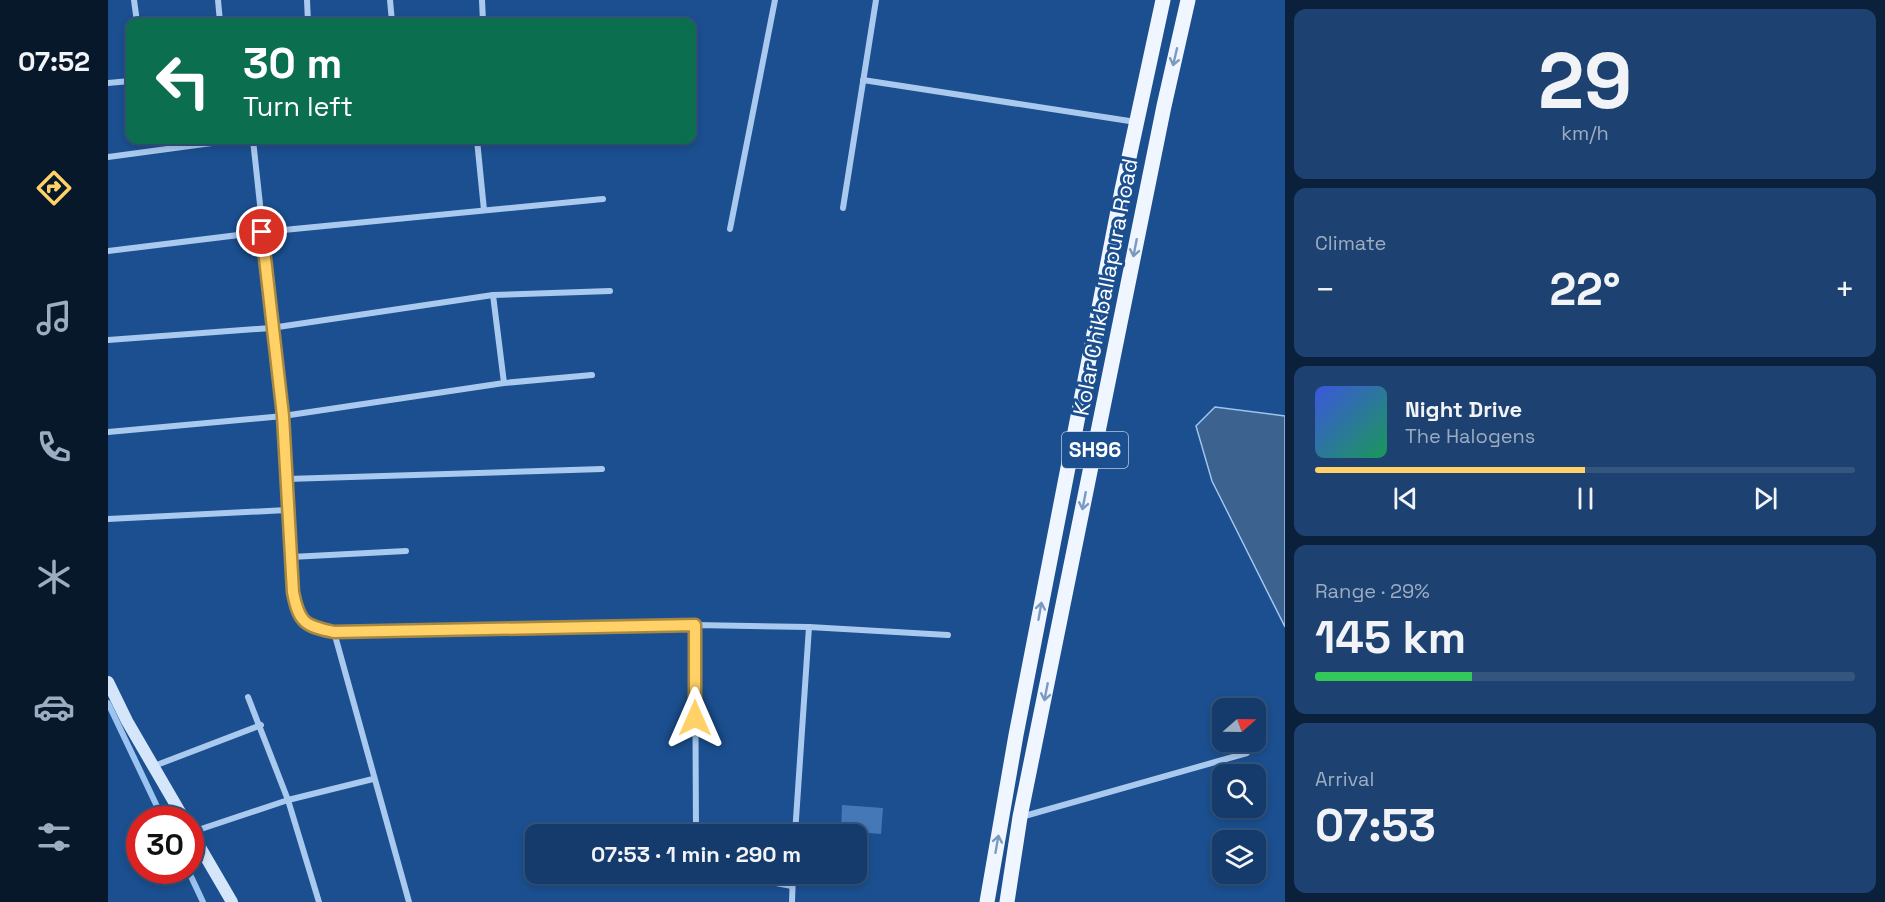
<!DOCTYPE html>
<meta charset="utf-8">
<style>
body{margin:0;font-family:"Space Grotesk",sans-serif;background:#1d4271;color:#f1f3f6;height:100vh;display:flex;flex-direction:column;font-size:22px;white-space:nowrap}
*{box-sizing:border-box;margin:0}
p{font-size:20px;color:#9dadc1}
.icon{flex:none;width:33px;height:33px;fill:none;stroke:currentColor;stroke-width:2;stroke-linecap:round;stroke-linejoin:round}
.map{position:relative;flex:1;overflow:hidden}
.sheet{display:flex;flex-direction:column;gap:9px;padding:9px;background:#0b203b;width:600px}
.sheet>*{flex:none}
.top-card{position:absolute;left:18px;top:18px;width:570px;height:126px;border-radius:12px;box-shadow:0 3px 9px #0003,0 0 0 2px #33557e;background:#0b6e4f;color:#fff;overflow:hidden}
.needle{width:39px;rotate:70deg}
.fabs{position:absolute;left:1104px;top:698px;display:grid;gap:12px}
.fabs a{display:grid;place-items:center;width:54px;height:54px;border-radius:12px;background:#143b6b;box-shadow:0 3px 9px #0003,0 0 0 2px #33557e;font-size:30px}
.speed{position:absolute;left:18px;top:806px;display:flex;gap:12px;font-size:30px;font-weight:700;text-align:center}
.speed>*{display:grid;place-content:center;width:78px;height:78px;border-radius:50%;background:#143b6b;box-shadow:0 3px 9px #0003,0 0 0 2px #33557e;line-height:1}
.speed .limit{border:9px solid #d22;background:#fff;color:#111}
.pin{position:absolute;display:grid;place-items:center;width:51px;height:51px;color:#fff;margin:-26px;border:3px solid #fff;border-radius:50%;box-shadow:0 2px 6px #0007}
.me{position:absolute;width:66px;margin:-33px;rotate:0deg;stroke-linejoin:round;filter:drop-shadow(0 0 4px #0008)}
.turn{display:flex;align-items:center;gap:21px;height:126px;padding:0 18px;font-size:27px}
.turn .icon{width:78px;height:78px;stroke-width:2.5}
.turn b{display:block;font-size:42px;line-height:51px}
.big{font-size:45px;font-weight:700;line-height:1.1}
.sheet .card{flex:1;display:flex;flex-direction:column;justify-content:center;gap:9px;min-width:0;padding:0 21px;border-radius:12px;background:#1d4271}
.sheet .dial{align-items:center;gap:0}
.dial b{font-size:78px;line-height:1}
.song{display:flex;align-items:center;gap:18px}
.cover{width:72px;height:72px;border-radius:9px;background:linear-gradient(135deg,hsl(230 70% 55%),hsl(150 70% 35%))}
.played{height:6px;border-radius:3px;background:linear-gradient(90deg,#ffd166 50%,#33557e 50%)}
.keys{display:flex;justify-content:space-around;direction:ltr}
.heat{display:flex;justify-content:space-between;align-items:center;font-size:33px;direction:ltr}
.charge{height:9px;border-radius:4px;background:linear-gradient(90deg,#34c759 29%,#33557e 0)}
.trip{position:absolute;left:417px;top:824px;width:342px;height:60px;border-radius:12px;background:#143b6b;box-shadow:0 3px 9px #0003,0 0 0 2px #33557e;font-weight:700;line-height:60px;text-align:center}
main{display:flex;flex:1;min-height:0}
.dock{display:flex;flex-direction:column;width:108px;justify-content:space-around;align-items:center;background:#08182b;color:#9dadc1}
.dock .icon{width:42px;height:42px}
.dock .on{color:#ffd166}
.dock b{font-size:27px;color:#f1f3f6}
.map>svg:first-child{display:block}
.water{fill:#3c6290;stroke:#9cc4f0;stroke-width:1.5}
.lines{fill:none;stroke-linecap:round;stroke-linejoin:round}
.stream{stroke:#9cc4f0;stroke-width:6}
.building{fill:#4478b7}
.street{stroke:#a9c9ee;stroke-width:6}
.secondary{stroke:#d6e6fa;stroke-width:12}
.primary{stroke:#f0f6ff;stroke-width:15}
.oneway{stroke:#7b9ac1}
.route-casing{stroke:#a68842;stroke-width:15}
.route{stroke:#ffd166;stroke-width:10}
.labels{text-anchor:middle;stroke-width:6;stroke-linejoin:round;paint-order:stroke}
.shield{fill:#1b4f8f;stroke:#bbcadd;stroke-width:1.5}
.shield-label{font-size:21px;font-weight:bold;fill:#fff}
.street-label{font-size:22px;fill:#fff;stroke:#1b4f8f}
</style>
<main>
<nav class="dock">
<b>07:52</b>
<svg class="icon on" aria-label="directions" viewBox="0 0 24 24"><path d="M12 3l9 9-9 9-9-9zM9 14v-3h6M13 9l2 2-2 2"/></svg>
<svg class="icon" aria-label="music" viewBox="0 0 24 24"><path d="M9 18V5l10-2v13"/><circle cx="6" cy="18" r="3"/><circle cx="16" cy="16" r="3"/></svg>
<svg class="icon" aria-label="phone" viewBox="0 0 24 24"><path d="M5 4h4l2 5-3 2q2 4 5 5l2-3 5 2v4C11 20 4 13 5 4z"/></svg>
<svg class="icon" aria-label="climate" viewBox="0 0 24 24"><path d="M12 3v18M4 7l16 10M4 17L20 7"/></svg>
<svg class="icon" aria-label="car" viewBox="0 0 24 24"><path d="M5 17H2v-5l4-1 3-4h7l3 4 3 1v5h-3M9 17h6M6 11h13"/><circle cx="7" cy="17" r="2"/><circle cx="17" cy="17" r="2"/></svg>
<svg class="icon" aria-label="filters" viewBox="0 0 24 24"><path d="M4 7h16M4 17h16"/><circle cx="9" cy="7" r="2"/><circle cx="15" cy="17" r="2"/></svg>
</nav>
<div class="map">
<svg width="1177" height="902" viewBox="0 0 1177 902">
<rect width="100%" height="100%" fill="#1b4f8f"/>
<!-- water -->
<polygon class="water" points="1107,407 1177,416 1177,627 1104,481 1088,426"/>
<g class="lines">
<!-- stream -->
<g class="stream">
<polyline points="0,703 55,819"/>
<polyline points="80,870 95,902"/>
</g>
</g>
<!-- building -->
<polygon class="building" points="734,805 775,808 773,834 733,831"/>
<g class="lines">
<!-- street -->
<g class="street">
<polyline points="26,0 29,22"/>
<polyline points="110,0 112,22"/>
<polyline points="199,0 200,22"/>
<polyline points="282,0 284,22"/>
<polyline points="374,0 375,22"/>
<polyline points="755,80 1028,122"/>
<polyline points="0,83 22,81"/>
<path d="M145,140L175,416L185,592C191,623 197,626 226,632L587,625L701,627L840,635"/>
<polyline points="369,140 376,210"/>
<polyline points="0,157 126,140"/>
<polyline points="735,208 768,0"/>
<polyline points="622,229 667,0"/>
<polyline points="0,251 155,232 495,199"/>
<polyline points="385,295 396,383"/>
<polyline points="0,340 163,328 385,295 502,291"/>
<polyline points="0,432 175,416 396,383 484,375"/>
<polyline points="179,479 494,469"/>
<polyline points="0,519 179,510"/>
<polyline points="183,557 298,551"/>
<polyline points="587,625 588,834"/>
<polyline points="226,632 301,902"/>
<polyline points="140,697 180,800 211,902"/>
<polyline points="46,766 153,725"/>
<polyline points="913,817 1139,753"/>
<polyline points="84,832 180,800 265,779"/>
<polyline points="687,834 701,627"/>
<polyline points="615,873 684,886"/>
<polyline points="684,902 685,873"/>
</g>
<!-- secondary -->
<g class="secondary">
<polyline points="0,682 19,721 76,819"/>
<polyline points="82,830 124,902"/>
</g>
<!-- primary -->
<g class="primary">
<polyline points="879,902 908,735 1014,190 1055,0"/>
<polyline points="899,902 912,817 1056,106 1080,0"/>
</g>
</g>
<!-- one-way arrows -->
<defs><path id="oneway-shaft" d="M-6 0H5M1.5-3L5.5 0L1.5 3" fill="none" stroke-width="1.6" stroke-linecap="round" stroke-linejoin="round" transform="scale(1.5)"/></defs>
<g class="oneway">
<use href="#oneway-shaft" transform="translate(1067 57) rotate(103)"/>
<use href="#oneway-shaft" transform="translate(1027 248) rotate(101)"/>
<use href="#oneway-shaft" transform="translate(976 501) rotate(101)"/>
<use href="#oneway-shaft" transform="translate(932 611) rotate(-80)"/>
<use href="#oneway-shaft" transform="translate(938 692) rotate(101)"/>
<use href="#oneway-shaft" transform="translate(889 844) rotate(-80)"/>
</g>
<g class="lines">
<!-- route casing -->
<g class="route-casing">
<path id="route" d="M154,232L175,416L185,592C191,623 197,626 226,632L587,625V718"/>
</g>
<!-- route -->
<use href="#route" class="route"/>
</g>
<g class="labels">
<!-- shield labels -->
<rect class="shield" x="954" y="432" width="66" height="36" rx="4.5"/>
<g class="shield-label">
<text x="987" y="457">SH96</text>
</g>
<!-- street labels -->
<g class="street-label">
<text transform="translate(997 287) rotate(-79)" y="8">Kolar Chikballapura Road</text>
</g>
</g>
</svg>
<div class="fabs">
<a><svg class="needle" viewBox="-14 -14 28 28"><path d="M0-13l5 13h-10z" fill="#e53935"/><path d="M0 13l5-13h-10z" fill="#9dadc1"/></svg></a>
<a><svg class="icon" aria-label="search" viewBox="0 0 24 24"><circle cx="10" cy="10" r="6"/><path d="M15 15l6 6"/></svg></a>
<a><svg class="icon" aria-label="layers" viewBox="0 0 24 24"><path d="M12 4l9 5-9 5-9-5zM3 14l9 5 9-5"/></svg></a>
</div>
<div class="speed"><div class="limit">30</div></div>
<div class="pin" style="left:154px;top:232px;background:#d93025"><svg class="icon" aria-label="arrive" viewBox="0 0 24 24"><path d="M6 21V4h12l-3 4 3 4H6"/></svg></div>
<svg class="me" style="left:587px;top:718px" viewBox="-20 -20 40 40"><path d="M0-17L14 15 0 8-14 15z" fill="#ffd166" stroke="#fff" stroke-width="4"/></svg>
<div class="trip">07:53 · 1 min · 290 m</div>
<div class="top-card">
<div class="turn"><svg class="icon" aria-label="left" viewBox="0 0 24 24"><path d="M17 20v-9H6M10 6l-5 5 5 5"/></svg><div><b>30 m</b>Turn left</div></div>
</div>
</div>
<section class="sheet">
<div class="card dial"><b>29</b><p>km/h</p></div>
<div class="card"><p>Climate</p>
<div class="heat"><a>−</a><b class="big">22°</b><a>+</a></div>
</div>
<div class="card">
<div class="song"><i class="cover"></i><div><b>Night Drive</b><p>The Halogens</p></div></div>
<div class="played"></div>
<div class="keys"><svg class="icon" aria-label="previous" viewBox="0 0 24 24"><path d="M18 5L8 12l10 7zM5 5v14"/></svg><svg class="icon" aria-label="pause" viewBox="0 0 24 24"><path d="M8 5v14M16 5v14"/></svg><svg class="icon" aria-label="next" viewBox="0 0 24 24"><path d="M6 5l10 7-10 7zM19 5v14"/></svg></div>
</div>
<div class="card"><p>Range · 29%</p><b class="big">145 km</b><div class="charge"></div></div>
<div class="card"><p>Arrival</p><b class="big">07:53</b></div>
</section>
</main>
